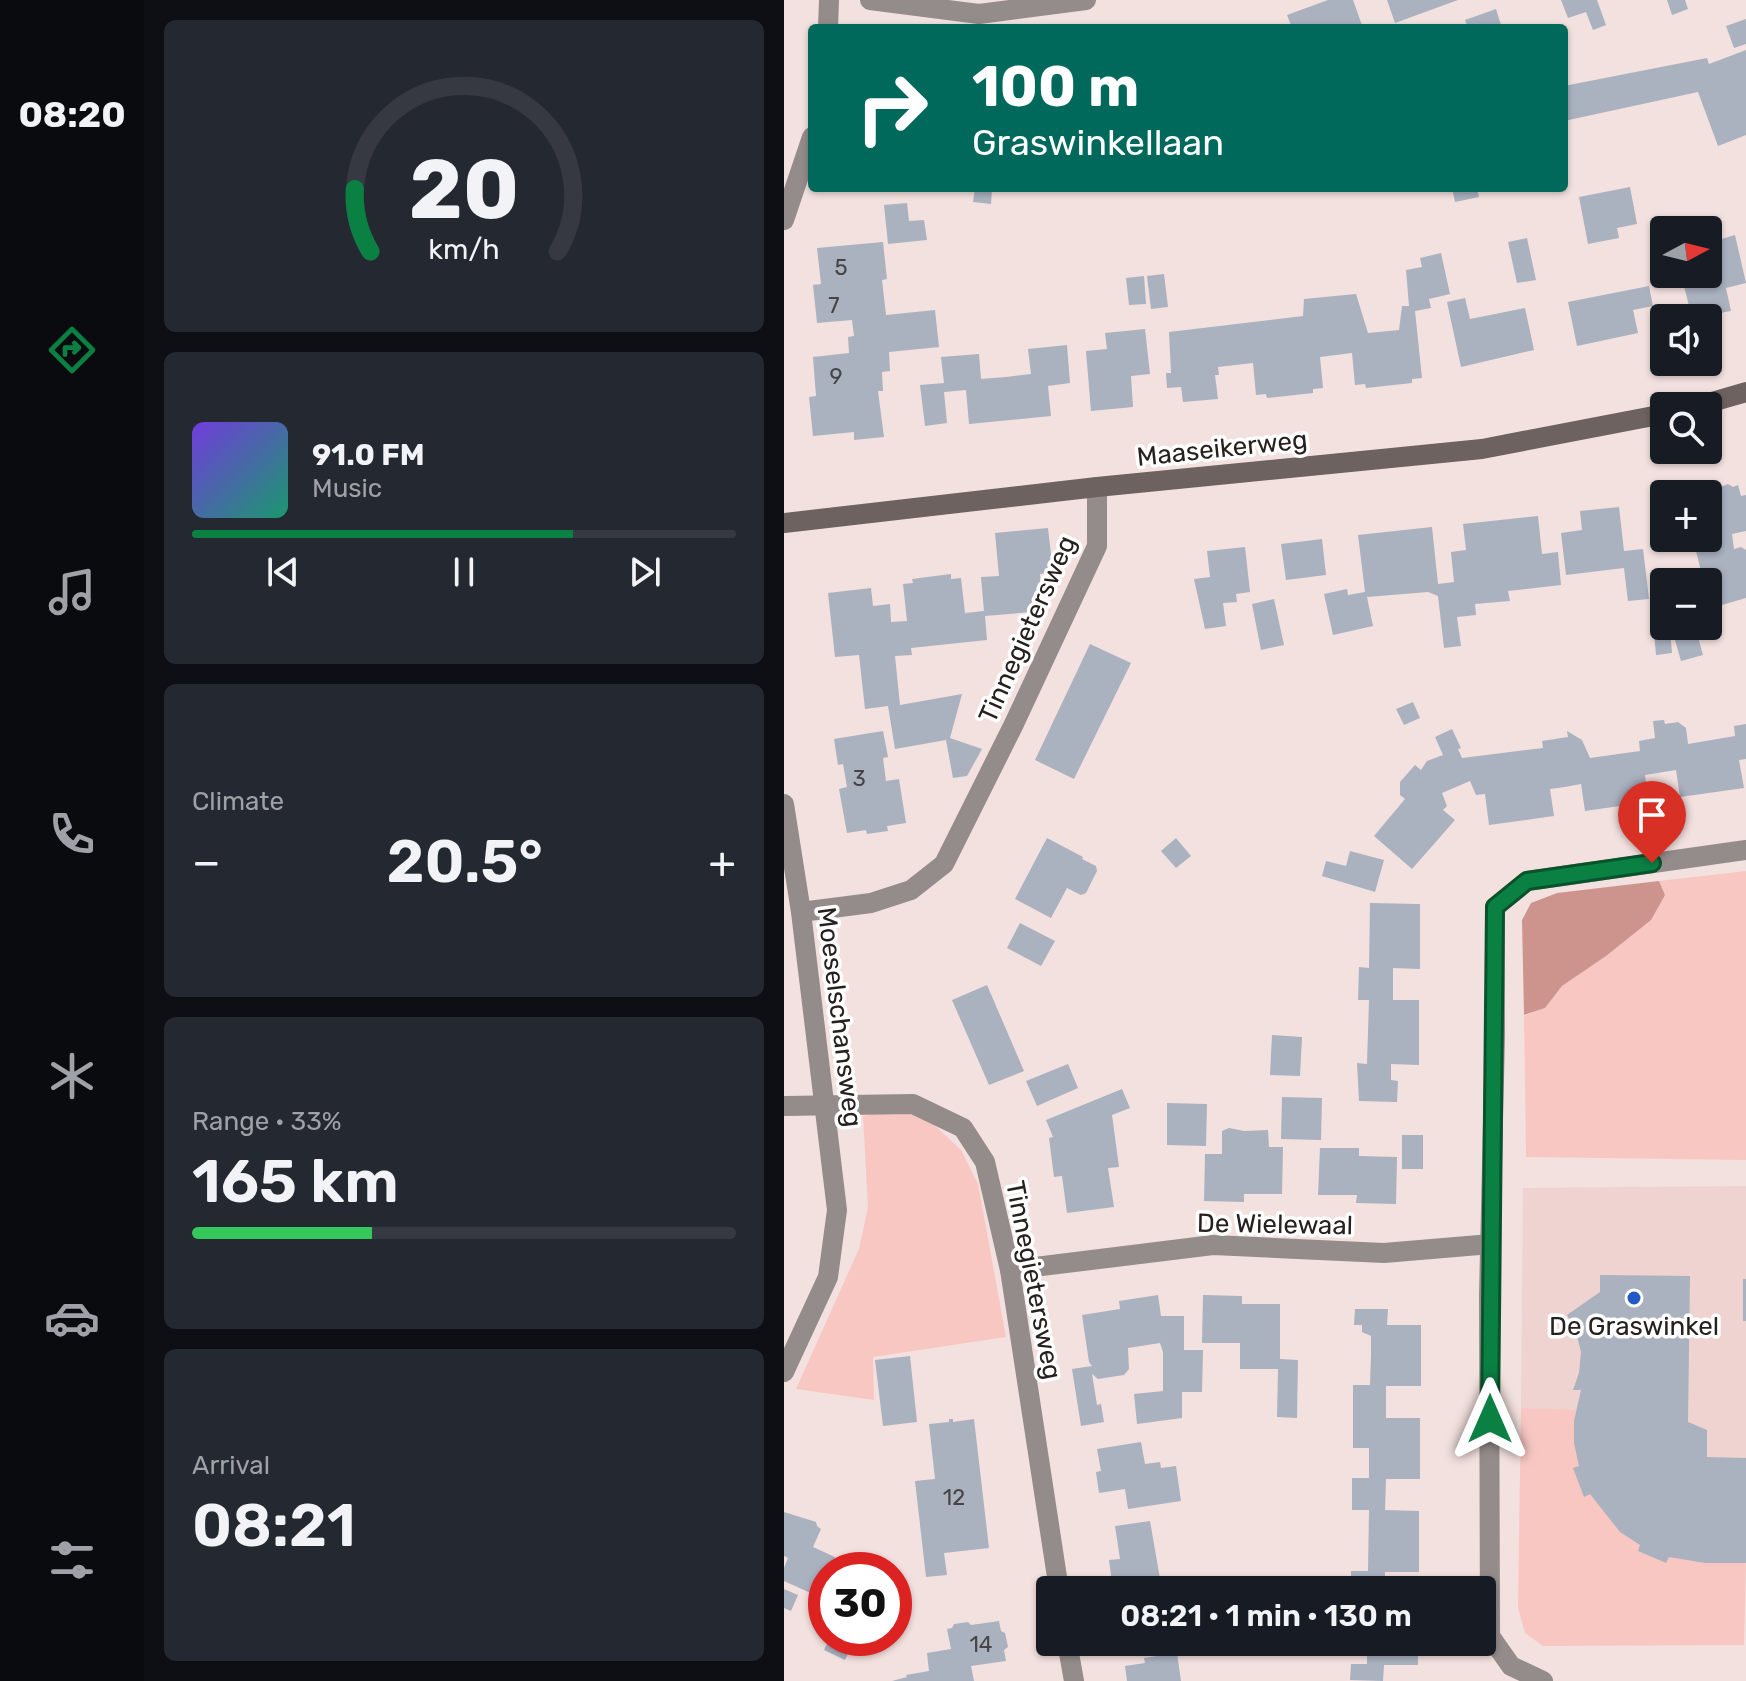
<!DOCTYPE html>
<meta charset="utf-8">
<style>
body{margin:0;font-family:Rubik,sans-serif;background:#242831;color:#f1f3f6;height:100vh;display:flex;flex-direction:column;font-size:30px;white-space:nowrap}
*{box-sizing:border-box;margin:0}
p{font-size:26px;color:#9ea1a6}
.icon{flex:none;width:44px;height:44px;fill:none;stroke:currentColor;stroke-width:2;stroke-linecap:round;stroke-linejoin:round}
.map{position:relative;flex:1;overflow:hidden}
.details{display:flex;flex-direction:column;gap:20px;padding:20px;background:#0d0f14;width:640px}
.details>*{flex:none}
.top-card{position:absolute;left:24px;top:24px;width:760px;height:168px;border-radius:8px;box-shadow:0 2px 6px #0004;background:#00695c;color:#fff;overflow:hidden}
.needle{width:52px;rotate:83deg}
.fabs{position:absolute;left:866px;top:216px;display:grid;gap:16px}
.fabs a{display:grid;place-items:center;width:72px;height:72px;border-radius:8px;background:#171b24;box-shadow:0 2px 6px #0004;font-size:40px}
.speed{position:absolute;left:24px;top:1552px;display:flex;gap:16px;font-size:40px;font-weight:700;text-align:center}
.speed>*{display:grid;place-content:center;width:104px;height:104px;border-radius:50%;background:#171b24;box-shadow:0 2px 6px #0004;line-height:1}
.speed .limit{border:12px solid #d22;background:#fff;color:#111}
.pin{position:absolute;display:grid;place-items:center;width:68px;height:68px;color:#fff;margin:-82px -34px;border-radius:50% 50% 50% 0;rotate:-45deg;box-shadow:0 0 8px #0007}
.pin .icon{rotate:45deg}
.me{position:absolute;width:88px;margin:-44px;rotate:0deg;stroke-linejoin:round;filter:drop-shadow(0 0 6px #0008)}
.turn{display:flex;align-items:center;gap:28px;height:168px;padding:0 32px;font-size:36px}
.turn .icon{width:104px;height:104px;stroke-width:2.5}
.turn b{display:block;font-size:56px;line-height:68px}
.big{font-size:60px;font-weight:600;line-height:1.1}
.details .widget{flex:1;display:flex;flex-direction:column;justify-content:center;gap:12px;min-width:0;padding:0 28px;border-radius:12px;background:#242831}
.details .dial{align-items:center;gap:0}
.dial svg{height:208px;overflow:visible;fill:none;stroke:#363941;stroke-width:7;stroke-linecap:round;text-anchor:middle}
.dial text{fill:#f1f3f6;stroke:none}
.song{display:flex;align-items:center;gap:24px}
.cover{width:96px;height:96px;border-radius:12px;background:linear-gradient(135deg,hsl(260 70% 55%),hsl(160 70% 35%))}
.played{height:8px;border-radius:4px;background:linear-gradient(90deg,#0b8043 70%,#363941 70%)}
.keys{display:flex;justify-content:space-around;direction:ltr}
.heat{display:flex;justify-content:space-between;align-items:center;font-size:44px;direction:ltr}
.charge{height:12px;border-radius:6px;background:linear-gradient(90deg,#34c759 33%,#363941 0)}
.trip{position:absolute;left:252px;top:1576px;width:460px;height:80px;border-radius:8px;background:#171b24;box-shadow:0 2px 6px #0004;font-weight:600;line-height:80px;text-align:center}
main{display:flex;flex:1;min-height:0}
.tabs{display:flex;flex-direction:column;width:144px;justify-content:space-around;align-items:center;background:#090b0e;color:#9ea1a6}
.tabs .icon{width:56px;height:56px}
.tabs .current{color:#0b8043}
.tabs b{font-size:36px;color:#f1f3f6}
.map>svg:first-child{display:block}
.built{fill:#eed3d0}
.green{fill:#f8c7c2}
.forest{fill:#cd948e}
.building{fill:#aab1bf}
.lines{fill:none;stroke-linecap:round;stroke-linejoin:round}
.street{stroke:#948c8b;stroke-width:20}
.secondary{stroke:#6d6260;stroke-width:20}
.route-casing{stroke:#07532c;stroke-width:20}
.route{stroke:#0b8043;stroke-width:14}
.poi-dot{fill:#2359c6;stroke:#fff;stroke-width:3}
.labels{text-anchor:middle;stroke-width:7;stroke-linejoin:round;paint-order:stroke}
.number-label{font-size:22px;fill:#474447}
.street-label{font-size:26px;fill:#26201f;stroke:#fff}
.poi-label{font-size:26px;fill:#26201f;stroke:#fff}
</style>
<main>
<nav class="tabs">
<b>08:20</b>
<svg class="icon current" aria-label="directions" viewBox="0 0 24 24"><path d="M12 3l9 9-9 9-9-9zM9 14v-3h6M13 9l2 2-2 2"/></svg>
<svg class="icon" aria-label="music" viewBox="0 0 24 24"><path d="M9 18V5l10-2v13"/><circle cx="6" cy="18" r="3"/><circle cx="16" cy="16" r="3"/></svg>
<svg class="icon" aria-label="phone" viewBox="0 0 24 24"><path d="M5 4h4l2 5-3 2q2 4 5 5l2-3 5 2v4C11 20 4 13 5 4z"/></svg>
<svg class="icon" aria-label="climate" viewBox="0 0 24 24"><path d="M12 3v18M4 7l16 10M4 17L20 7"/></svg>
<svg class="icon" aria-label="car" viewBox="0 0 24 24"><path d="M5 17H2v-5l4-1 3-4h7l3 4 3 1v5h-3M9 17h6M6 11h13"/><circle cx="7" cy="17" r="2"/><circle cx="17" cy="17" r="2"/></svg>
<svg class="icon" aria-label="filters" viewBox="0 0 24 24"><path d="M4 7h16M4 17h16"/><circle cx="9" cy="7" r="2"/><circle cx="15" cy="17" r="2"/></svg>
</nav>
<section class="details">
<div class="widget dial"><svg viewBox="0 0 100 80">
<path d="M14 69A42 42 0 1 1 86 69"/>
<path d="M14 69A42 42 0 0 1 8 45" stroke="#0b8043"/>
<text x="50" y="56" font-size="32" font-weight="700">20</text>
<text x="50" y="72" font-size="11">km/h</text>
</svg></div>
<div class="widget">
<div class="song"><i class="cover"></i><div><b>91.0 FM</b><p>Music</p></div></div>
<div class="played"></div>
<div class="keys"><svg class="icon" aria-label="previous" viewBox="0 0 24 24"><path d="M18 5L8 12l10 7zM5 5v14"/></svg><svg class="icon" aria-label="pause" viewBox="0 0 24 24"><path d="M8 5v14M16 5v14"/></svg><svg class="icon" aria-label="next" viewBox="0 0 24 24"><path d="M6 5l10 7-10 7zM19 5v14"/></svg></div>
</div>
<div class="widget"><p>Climate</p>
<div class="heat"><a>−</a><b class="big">20.5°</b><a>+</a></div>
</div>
<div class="widget"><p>Range · 33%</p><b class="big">165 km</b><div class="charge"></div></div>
<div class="widget"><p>Arrival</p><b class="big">08:21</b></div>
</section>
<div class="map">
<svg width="962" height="1681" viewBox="0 0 962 1681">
<rect width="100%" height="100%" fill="#f3e1df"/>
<!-- built -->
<polygon class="built" points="962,1186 962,1562 796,1410 737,1408 739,1188"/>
<!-- green -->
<g class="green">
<polygon points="962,871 962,1160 742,1157 740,1016 761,1008 778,986 822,956 881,895 875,881"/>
<polygon points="112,1109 145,1120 177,1150 194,1184 222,1337 89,1357 90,1400 12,1389 75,1249 84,1207 79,1116"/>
<polygon points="737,1408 797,1410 962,1562 960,1645 759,1646 741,1633 734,1608"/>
</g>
<!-- forest -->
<polygon class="forest" points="875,881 881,895 867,920 822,956 778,986 761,1008 740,1015 738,920 747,903 773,893"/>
<!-- building -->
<g class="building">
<polygon points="544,0 569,0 579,28 508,28 503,15"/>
<polygon points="603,0 674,0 611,23"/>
<polygon points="777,0 813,0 822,25 809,30 802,12 784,18"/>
<polygon points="883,0 901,0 904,9 888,15"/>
<polygon points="712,9 718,28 684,28 681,20"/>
<polygon points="962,19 962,44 950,48 942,26"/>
<polygon points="962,50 962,135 934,146 914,92 780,121 780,86 923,58 925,64"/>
<polygon points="846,187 853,224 833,228 835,238 804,244 795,197"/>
<polygon points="191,188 208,188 207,204 189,202"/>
<polygon points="668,188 693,188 695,197 671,202"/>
<polygon points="123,203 125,221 140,220 143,240 104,244 100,205"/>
<polygon points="951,235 962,283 942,288 947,311 908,318 897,274 924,274 924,243"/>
<polygon points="743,238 752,280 733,283 724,242"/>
<polygon points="99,242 103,279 98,280 102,315 151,310 155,347 105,352 106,371 98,372 99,391 94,391 100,437 70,440 70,432 29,436 25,397 32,396 29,357 65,353 64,337 70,336 68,320 33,323 29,285 37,284 33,248"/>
<polygon points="657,253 666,294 645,299 647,308 631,311 638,378 628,379 628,383 582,388 581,384 571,385 568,353 536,357 539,388 529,389 529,393 483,398 482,394 472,395 469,363 434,367 435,375 431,375 434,399 399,402 397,387 383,388 382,373 387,373 385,332 519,316 520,299 572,294 584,333 615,330 618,306 625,306 622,270 638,267 636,258"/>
<polygon points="380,274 384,307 367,309 363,276"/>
<polygon points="360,276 362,304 345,305 342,278"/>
<polygon points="865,286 869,306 849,310 854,333 793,346 784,302"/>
<polygon points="681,298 686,319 741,308 750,350 677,367 663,302"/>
<polygon points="361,329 366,374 347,376 349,407 307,411 302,351 323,349 321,333"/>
<polygon points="283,345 286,383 264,386 267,416 185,424 182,390 160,392 163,423 141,426 136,385 160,383 157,357 195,354 197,379 222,377 247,374 244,349"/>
<polygon points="944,484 949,487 954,485 957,496 962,495 962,531 948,534 950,549 957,547 962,550 962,598 924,609 924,582 903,582 901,574 917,571 910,543 893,547 891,538 924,538 924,492"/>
<polygon points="835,507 840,551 859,549 865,599 844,601 840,568 782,575 777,533 798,530 796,511"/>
<polygon points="754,516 758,554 774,552 777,585 724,591 726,601 691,604 692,615 673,617 677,646 660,648 654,596 644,592 583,597 589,626 549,635 540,594 563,589 564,595 581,592 574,535 648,527 654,584 670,582 667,552 682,550 679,524"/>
<polygon points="264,528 269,572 256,574 259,611 201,616 203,640 127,648 128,655 111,656 116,705 178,694 166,738 198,749 183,776 169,778 162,740 111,749 104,706 81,709 75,655 51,657 44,593 87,588 89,606 106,604 107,622 123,621 119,584 129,583 128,579 167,574 167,579 177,578 181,613 200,611 197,577 215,576 211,533"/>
<polygon points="538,539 542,575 502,580 497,544"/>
<polygon points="461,547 466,592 452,594 453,602 439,603 442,626 421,629 410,579 426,577 423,551"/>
<polygon points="490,599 500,645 477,650 468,604"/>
<polygon points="887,626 911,626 919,655 897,661"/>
<polygon points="886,631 888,653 872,655 870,633"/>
<polygon points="306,644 347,663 290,779 251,760"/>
<polygon points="629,702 636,718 620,725 612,709"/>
<polygon points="880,720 881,724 894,722 902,728 904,744 951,736 950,726 962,724 962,759 955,760 960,788 896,797 892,770 861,775 864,802 801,811 797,784 781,787 766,789 770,816 705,825 701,794 692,795 686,781 658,793 663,806 659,810 671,820 628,869 590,836 621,799 616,795 616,782 631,765 637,770 643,761 659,755 651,737 668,729 677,748 674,749 678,758 759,748 758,741 784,737 783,731 798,740 806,758 856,751 855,741 871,738 869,721"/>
<polygon points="99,731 104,757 99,758 102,781 115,779 122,823 103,826 104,831 83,834 82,830 63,833 55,789 63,787 59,764 54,765 50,739"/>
<polygon points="263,838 299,857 298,859 312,866 313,871 302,893 297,895 283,888 267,918 231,899"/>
<polygon points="392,838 407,856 392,868 377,851"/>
<polygon points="566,851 600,860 591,892 538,876 542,861 562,866"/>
<polygon points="586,903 636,904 636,969 609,968 609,1000 635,1000 635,1065 607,1064 607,1080 614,1081 613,1102 575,1101 573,1063 583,1064 585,1000 574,1000 575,967 585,968"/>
<polygon points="236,923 271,941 257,966 223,948"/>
<polygon points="203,985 240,1071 205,1085 168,1000"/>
<polygon points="488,1035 518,1037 516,1076 486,1075"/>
<polygon points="284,1064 294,1088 253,1106 242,1081"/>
<polygon points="338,1089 346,1108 328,1115 335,1167 324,1168 330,1207 283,1213 278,1176 270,1177 265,1138 269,1137 262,1120"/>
<polygon points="498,1097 538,1098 537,1140 497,1139"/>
<polygon points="383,1103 423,1104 422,1146 383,1145"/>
<polygon points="445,1128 460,1131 484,1130 485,1147 499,1147 498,1194 460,1194 460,1202 420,1201 421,1154 438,1154 438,1131"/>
<rect x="618" y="1135" width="21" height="34"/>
<polygon points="536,1148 575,1148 575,1156 613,1157 612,1204 572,1203 573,1195 534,1195"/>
<polygon points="816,1275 906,1276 904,1422 923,1430 923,1457 962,1458 962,1563 921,1563 885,1557 882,1563 854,1551 856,1545 836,1532 806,1494 800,1497 789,1468 795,1466 790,1443 790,1421 797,1390 789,1390 795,1373 797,1352 792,1332 783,1315 816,1292"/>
<rect x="959" y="1279" width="3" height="42"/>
<polygon points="374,1295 377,1316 400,1316 400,1350 419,1350 418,1392 398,1392 398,1418 353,1424 350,1394 379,1391 379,1352 376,1343 344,1348 345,1369 340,1375 314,1379 308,1374 313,1405 317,1404 320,1422 297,1426 288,1369 308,1366 305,1362 298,1315 336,1309 335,1301"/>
<polygon points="419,1295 458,1296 458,1304 496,1304 496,1359 514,1360 513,1418 493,1417 494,1369 456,1369 456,1343 418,1343"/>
<polygon points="571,1309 604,1309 603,1325 637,1325 637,1386 602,1386 602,1418 636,1418 636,1479 602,1479 601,1510 635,1511 635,1572 601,1572 601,1590 567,1590 567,1571 584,1571 585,1510 568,1510 568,1478 585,1478 585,1448 569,1448 569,1385 586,1385 587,1355 587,1336 578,1332 578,1325 570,1325"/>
<polygon points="126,1356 133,1422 99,1426 91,1360"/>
<polygon points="165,1419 169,1419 169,1422 190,1419 205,1548 160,1553 163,1575 142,1577 131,1481 151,1479 145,1424 165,1422"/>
<polygon points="357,1442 361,1464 376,1462 377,1468 392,1466 397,1501 344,1509 341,1489 315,1493 312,1472 317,1471 313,1449"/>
<polygon points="0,1512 32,1522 33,1526 37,1529 29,1547 51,1557 46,1570 42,1570 42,1600 0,1581 0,1568 4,1558 0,1556"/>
<polygon points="366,1521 378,1590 329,1590 325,1560 336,1559 331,1526"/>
<polygon points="0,1589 14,1595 7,1611 0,1608"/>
<polygon points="215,1621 217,1631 221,1633 224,1647 220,1650 222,1661 187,1666 190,1681 108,1681 123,1677 122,1675 145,1671 143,1653 167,1649 163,1629 168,1628 170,1624 184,1622 187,1625"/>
<polygon points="46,1638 71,1638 61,1660 40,1650"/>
<polygon points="583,1642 634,1642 634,1665 600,1665 599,1681 566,1680 567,1664 583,1664"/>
<polygon points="393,1653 397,1681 343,1681 341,1666 361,1663 360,1658"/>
</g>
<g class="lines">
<!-- street -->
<g class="street">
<polyline points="86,0 195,14 302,0"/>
<polyline points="44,28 45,0"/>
<polyline points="0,220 28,137"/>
<polyline points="0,804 17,912 53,1210 44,1277 0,1372"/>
<polyline points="17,912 87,903 127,890 160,864 229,726 313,546 313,487"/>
<polyline points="0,1106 129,1104 179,1128 201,1162 226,1270 275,1590"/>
<polyline points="226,1270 429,1245 600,1253 707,1244"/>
<polyline points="283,1642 290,1681"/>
<polyline points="759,1681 727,1666 706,1636 705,1295 711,1036 711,907 743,881 962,850"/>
</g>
<!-- secondary -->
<g class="secondary">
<polyline points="914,406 962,392"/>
<polyline points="0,523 313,487 698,449 880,414"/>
</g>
</g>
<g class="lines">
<!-- route casing -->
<g class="route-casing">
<polyline id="route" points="706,1419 711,907 743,881 868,863"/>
</g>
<!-- route -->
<use href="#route" class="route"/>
</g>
<!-- markers -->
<circle class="poi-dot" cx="850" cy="1298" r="8"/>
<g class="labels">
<!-- number labels -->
<g class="number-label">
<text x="57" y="275">5</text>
<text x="50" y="313">7</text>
<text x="52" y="384">9</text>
<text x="75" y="786">3</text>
<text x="170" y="1505">12</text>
<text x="197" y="1652">14</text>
</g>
<!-- street labels -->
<g class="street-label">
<text transform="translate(438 448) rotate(-6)" y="9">Maaseikerweg</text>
<text transform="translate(243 629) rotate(-66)" y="9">Tinnegietersweg</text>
<text transform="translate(56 1017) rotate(83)" y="9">Moeselschansweg</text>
<text transform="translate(491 1224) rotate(1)" y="9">De Wielewaal</text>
<text transform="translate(250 1280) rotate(79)" y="9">Tinnegietersweg</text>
</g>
<!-- poi labels -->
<g class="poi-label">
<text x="850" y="1335">De Graswinkel</text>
</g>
</g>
</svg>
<div class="fabs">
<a><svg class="needle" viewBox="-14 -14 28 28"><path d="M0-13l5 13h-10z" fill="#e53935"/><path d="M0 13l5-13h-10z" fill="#9ea1a6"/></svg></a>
<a><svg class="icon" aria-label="sound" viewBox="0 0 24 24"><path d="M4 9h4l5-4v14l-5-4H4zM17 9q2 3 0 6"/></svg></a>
<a><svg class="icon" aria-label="search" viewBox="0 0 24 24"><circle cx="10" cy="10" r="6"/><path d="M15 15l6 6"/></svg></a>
<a>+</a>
<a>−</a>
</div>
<div class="speed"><div class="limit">30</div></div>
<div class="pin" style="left:868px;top:863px;background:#d93025"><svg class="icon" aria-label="arrive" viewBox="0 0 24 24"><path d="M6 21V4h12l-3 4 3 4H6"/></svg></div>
<svg class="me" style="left:706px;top:1419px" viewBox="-20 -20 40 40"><path d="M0-17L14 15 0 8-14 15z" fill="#0b8043" stroke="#fff" stroke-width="4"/></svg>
<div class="trip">08:21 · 1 min · 130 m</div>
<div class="top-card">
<div class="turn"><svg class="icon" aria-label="right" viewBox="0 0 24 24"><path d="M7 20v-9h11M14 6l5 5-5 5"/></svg><div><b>100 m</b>Graswinkellaan</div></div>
</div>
</div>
</main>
